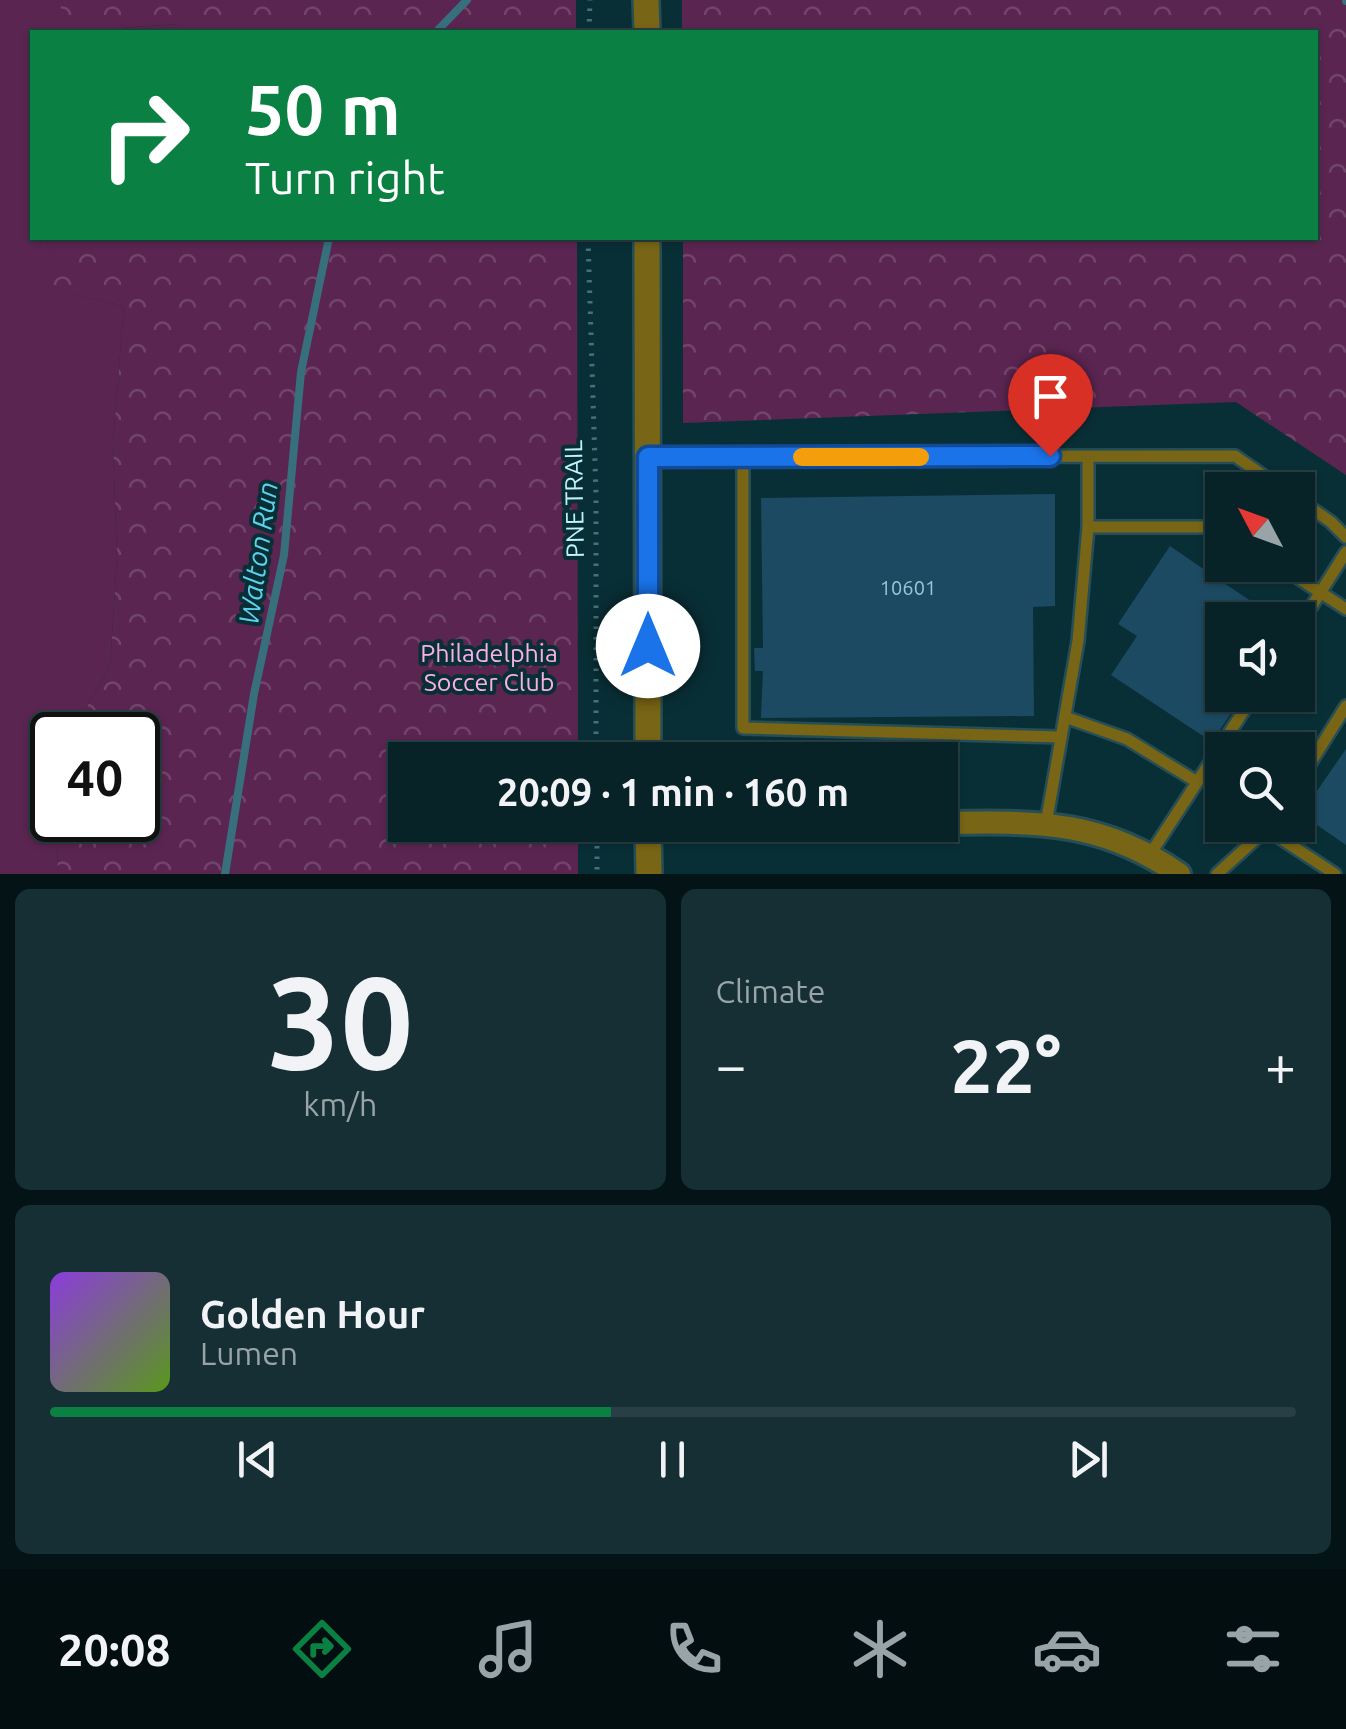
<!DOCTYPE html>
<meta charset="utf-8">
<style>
body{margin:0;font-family:Ubuntu,sans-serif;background:#152f34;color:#f1f3f6;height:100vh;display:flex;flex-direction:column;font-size:38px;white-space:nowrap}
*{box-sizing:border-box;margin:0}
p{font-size:32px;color:#98a4a8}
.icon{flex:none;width:55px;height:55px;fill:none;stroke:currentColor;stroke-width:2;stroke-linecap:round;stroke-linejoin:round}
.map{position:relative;height:874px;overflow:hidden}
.drawer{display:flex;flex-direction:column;gap:15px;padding:15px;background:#041316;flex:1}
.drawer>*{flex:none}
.banner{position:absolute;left:30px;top:30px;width:1288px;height:210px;border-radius:0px;box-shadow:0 2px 8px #0004,0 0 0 2px #284045;background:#0b8043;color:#fff;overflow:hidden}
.needle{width:65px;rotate:311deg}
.tools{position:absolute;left:1205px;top:472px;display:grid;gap:20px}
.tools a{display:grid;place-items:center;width:110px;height:110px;border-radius:0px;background:#072328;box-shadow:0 2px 8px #0004,0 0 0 2px #284045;font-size:50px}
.speed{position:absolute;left:30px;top:712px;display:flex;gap:20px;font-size:50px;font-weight:700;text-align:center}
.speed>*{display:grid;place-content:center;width:130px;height:130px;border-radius:50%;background:#072328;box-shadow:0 2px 8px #0004,0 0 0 2px #284045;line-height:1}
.speed .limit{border:5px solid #111;border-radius:15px;background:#fff;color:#111}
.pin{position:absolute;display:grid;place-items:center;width:85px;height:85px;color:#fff;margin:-102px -42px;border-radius:50% 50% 50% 0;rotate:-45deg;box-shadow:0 0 10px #0007}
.pin .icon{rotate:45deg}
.me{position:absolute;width:110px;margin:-55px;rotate:0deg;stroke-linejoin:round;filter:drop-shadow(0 0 8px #0008)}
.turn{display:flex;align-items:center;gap:35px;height:210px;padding:0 50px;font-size:45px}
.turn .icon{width:130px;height:130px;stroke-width:2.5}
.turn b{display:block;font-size:70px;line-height:85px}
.big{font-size:75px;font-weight:600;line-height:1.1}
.drawer .card{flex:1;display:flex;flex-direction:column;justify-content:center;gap:15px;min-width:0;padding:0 35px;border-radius:15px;background:#152f34}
.drawer .dial{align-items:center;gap:0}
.dial b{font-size:130px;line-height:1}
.song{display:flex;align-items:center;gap:30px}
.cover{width:120px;height:120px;border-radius:15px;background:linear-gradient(135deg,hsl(270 70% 55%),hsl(90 70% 35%))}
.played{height:10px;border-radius:5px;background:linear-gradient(90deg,#0b8043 45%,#284045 45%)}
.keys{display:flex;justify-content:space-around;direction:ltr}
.heat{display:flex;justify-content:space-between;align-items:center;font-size:55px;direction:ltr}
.drawer .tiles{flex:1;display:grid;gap:15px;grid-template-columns:1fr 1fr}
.card:last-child{grid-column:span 2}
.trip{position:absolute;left:388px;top:742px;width:570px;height:100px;border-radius:0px;background:#072328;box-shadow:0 2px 8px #0004,0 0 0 2px #284045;font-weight:600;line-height:100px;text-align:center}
.dock{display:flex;height:160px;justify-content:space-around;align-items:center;background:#030e10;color:#98a4a8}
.dock .icon{width:70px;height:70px}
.dock .on{color:#0b8043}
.dock b{font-size:45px;color:#f1f3f6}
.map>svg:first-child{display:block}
.grass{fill:#5b2551}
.forest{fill:url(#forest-crowns)}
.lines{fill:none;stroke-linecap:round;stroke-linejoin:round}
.stream{stroke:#386f7c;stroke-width:8}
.building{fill:#1c4a63}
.service-casing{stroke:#264e56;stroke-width:16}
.minor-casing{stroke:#264e56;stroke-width:28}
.tertiary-casing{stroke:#264e56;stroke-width:30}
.path{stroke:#47717a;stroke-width:5;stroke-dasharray:2.5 8;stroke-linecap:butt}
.service{stroke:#786515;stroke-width:11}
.minor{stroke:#786515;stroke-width:22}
.tertiary{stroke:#786515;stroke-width:25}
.route-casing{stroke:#114b97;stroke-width:25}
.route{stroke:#1a73e8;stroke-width:18}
.slow{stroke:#f59e0b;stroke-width:18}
.labels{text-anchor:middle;stroke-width:8;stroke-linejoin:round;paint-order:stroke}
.number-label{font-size:20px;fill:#97c8d8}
.street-label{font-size:25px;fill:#c0f2ff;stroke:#092f36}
.park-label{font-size:25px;fill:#f9b0e9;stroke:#092f36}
.water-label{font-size:28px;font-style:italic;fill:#5dd2ed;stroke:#092f36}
</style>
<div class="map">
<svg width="1346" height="874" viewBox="0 0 1346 874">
<defs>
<pattern id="forest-crowns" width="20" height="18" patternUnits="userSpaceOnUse" patternTransform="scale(2.5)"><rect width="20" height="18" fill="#5b2551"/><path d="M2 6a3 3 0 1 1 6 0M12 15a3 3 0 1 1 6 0" fill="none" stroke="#71456b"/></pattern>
</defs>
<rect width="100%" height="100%" fill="#092f36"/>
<!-- grass -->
<polygon class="grass" points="0,0 55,0 80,31 178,24 187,32 32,32 32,238 46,238 56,290 124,306 113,443 117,559 110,666 71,735 52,735 52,820 59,820 57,874 0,874"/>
<!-- forest -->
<g class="forest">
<polygon points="55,0 576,0 576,32 187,32 177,24 79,31"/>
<polygon points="682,0 1346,0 1346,475 1236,402 683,423 683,238 1315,238 1315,32 682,32"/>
<polygon points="46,238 577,238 578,760 405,760 405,825 578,825 578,874 57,874 59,820 138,820 138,735 71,735 110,666 117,559 113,443 124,306 55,290"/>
</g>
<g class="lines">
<!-- stream -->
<g class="stream">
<polyline points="1346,0 1346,1"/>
<polyline points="436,32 467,0"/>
<polyline points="225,874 254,694 284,555 301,372 329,238"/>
</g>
</g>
<!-- building -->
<g class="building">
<polygon points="1055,494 1055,606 1033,607 1034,716 761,718 763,671 755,671 754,648 763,648 761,498"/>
<polygon points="1170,546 1218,579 1224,570 1230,574 1224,583 1279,620 1222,620 1222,695 1243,695 1212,742 1111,675 1137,636 1118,624"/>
<polygon points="1346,749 1346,845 1301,814"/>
</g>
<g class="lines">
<!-- service casing -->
<g class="service-casing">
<g id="service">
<polyline points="649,457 1235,456 1284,490"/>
<polyline points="743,457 743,728 1061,737"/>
<polyline points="1298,499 1331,522 1346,537"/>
<polyline points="1088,527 1088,457"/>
<polyline points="1278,565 1346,609"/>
<polyline points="1298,628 1346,552"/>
<polyline points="1065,717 1127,739 1197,782"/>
<polyline points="1298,783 1346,706"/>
<polyline points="1046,824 1078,641 1088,527 1222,527"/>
<polyline points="1268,830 1335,874"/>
<polyline points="1149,856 1254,695"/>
<polyline points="1217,874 1271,825"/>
</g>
</g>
<!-- minor casing -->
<g class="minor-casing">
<g id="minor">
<path d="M940,823C1033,822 1098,818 1179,874"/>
<polyline points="648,826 743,825"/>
</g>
</g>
<!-- tertiary casing -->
<g class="tertiary-casing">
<g id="tertiary">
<polyline points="646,0 647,32"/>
<polyline points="647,238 648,760"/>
<polyline points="648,825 649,874"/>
</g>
</g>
<!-- path -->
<g class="path">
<polyline points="589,32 590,0"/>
<polyline points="588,238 596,495 596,760"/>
<polyline points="597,825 597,874"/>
</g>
<!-- service -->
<use href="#service" class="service"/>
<!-- minor -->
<use href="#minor" class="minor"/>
<!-- tertiary -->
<use href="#tertiary" class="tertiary"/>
</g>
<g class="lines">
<!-- route casing -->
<g class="route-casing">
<polyline id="route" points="648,646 648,457 1050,456"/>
</g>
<!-- route -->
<use href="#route" class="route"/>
<!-- slow -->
<polyline class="slow" points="802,457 920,457"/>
</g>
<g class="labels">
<!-- number labels -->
<g class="number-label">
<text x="908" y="595">10601</text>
</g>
<!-- street labels -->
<g class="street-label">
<text transform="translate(574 499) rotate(-91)" y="9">PNE TRAIL</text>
</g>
<!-- park labels -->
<g class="park-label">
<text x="489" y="662">Philadelphia<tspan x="489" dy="29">Soccer Club</tspan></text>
</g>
<!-- water labels -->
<g class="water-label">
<text transform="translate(258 553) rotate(-82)" y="10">Walton Run</text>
</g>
</g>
</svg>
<div class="tools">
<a><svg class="needle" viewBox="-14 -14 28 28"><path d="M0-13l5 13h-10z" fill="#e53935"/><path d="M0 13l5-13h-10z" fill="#98a4a8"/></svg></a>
<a><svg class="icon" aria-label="sound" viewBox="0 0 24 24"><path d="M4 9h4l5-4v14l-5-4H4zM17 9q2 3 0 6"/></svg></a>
<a><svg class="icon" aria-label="search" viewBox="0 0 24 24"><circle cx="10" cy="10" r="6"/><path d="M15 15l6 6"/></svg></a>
</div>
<div class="speed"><div class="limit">40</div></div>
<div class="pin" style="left:1050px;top:456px;background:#d93025"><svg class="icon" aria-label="arrive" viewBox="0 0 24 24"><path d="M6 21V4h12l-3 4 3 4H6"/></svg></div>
<svg class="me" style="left:648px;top:646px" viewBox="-20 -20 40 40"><circle r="19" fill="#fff"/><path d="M0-13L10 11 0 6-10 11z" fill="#1a73e8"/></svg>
<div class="trip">20:09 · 1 min · 160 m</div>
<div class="banner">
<div class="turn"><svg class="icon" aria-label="right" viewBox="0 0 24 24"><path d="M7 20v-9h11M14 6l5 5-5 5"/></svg><div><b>50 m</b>Turn right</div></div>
</div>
</div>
<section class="drawer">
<div class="tiles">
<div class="card dial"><b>30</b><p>km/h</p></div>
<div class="card"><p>Climate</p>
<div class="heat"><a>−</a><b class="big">22°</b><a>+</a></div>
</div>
<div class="card">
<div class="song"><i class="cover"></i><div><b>Golden Hour</b><p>Lumen</p></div></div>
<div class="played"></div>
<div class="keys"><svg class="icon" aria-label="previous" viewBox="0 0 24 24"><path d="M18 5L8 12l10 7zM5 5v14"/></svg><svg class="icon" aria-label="pause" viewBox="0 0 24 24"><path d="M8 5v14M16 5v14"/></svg><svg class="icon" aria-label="next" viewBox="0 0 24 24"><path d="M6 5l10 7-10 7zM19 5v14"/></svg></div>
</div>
</div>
</section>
<nav class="dock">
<b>20:08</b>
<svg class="icon on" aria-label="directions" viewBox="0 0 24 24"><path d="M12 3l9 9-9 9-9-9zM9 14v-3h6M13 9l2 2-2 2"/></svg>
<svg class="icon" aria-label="music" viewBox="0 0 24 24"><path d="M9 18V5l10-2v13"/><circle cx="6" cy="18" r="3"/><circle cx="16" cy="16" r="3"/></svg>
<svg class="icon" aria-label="phone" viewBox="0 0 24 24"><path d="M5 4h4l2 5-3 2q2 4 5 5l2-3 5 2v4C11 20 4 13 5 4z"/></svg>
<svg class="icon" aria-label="climate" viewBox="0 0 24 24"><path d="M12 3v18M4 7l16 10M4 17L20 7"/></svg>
<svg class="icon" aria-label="car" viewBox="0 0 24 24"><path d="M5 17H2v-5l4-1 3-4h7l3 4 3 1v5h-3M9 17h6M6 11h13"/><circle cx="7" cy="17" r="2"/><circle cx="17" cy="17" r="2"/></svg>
<svg class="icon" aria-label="filters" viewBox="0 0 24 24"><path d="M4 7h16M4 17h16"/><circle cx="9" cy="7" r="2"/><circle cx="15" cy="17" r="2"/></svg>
</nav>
